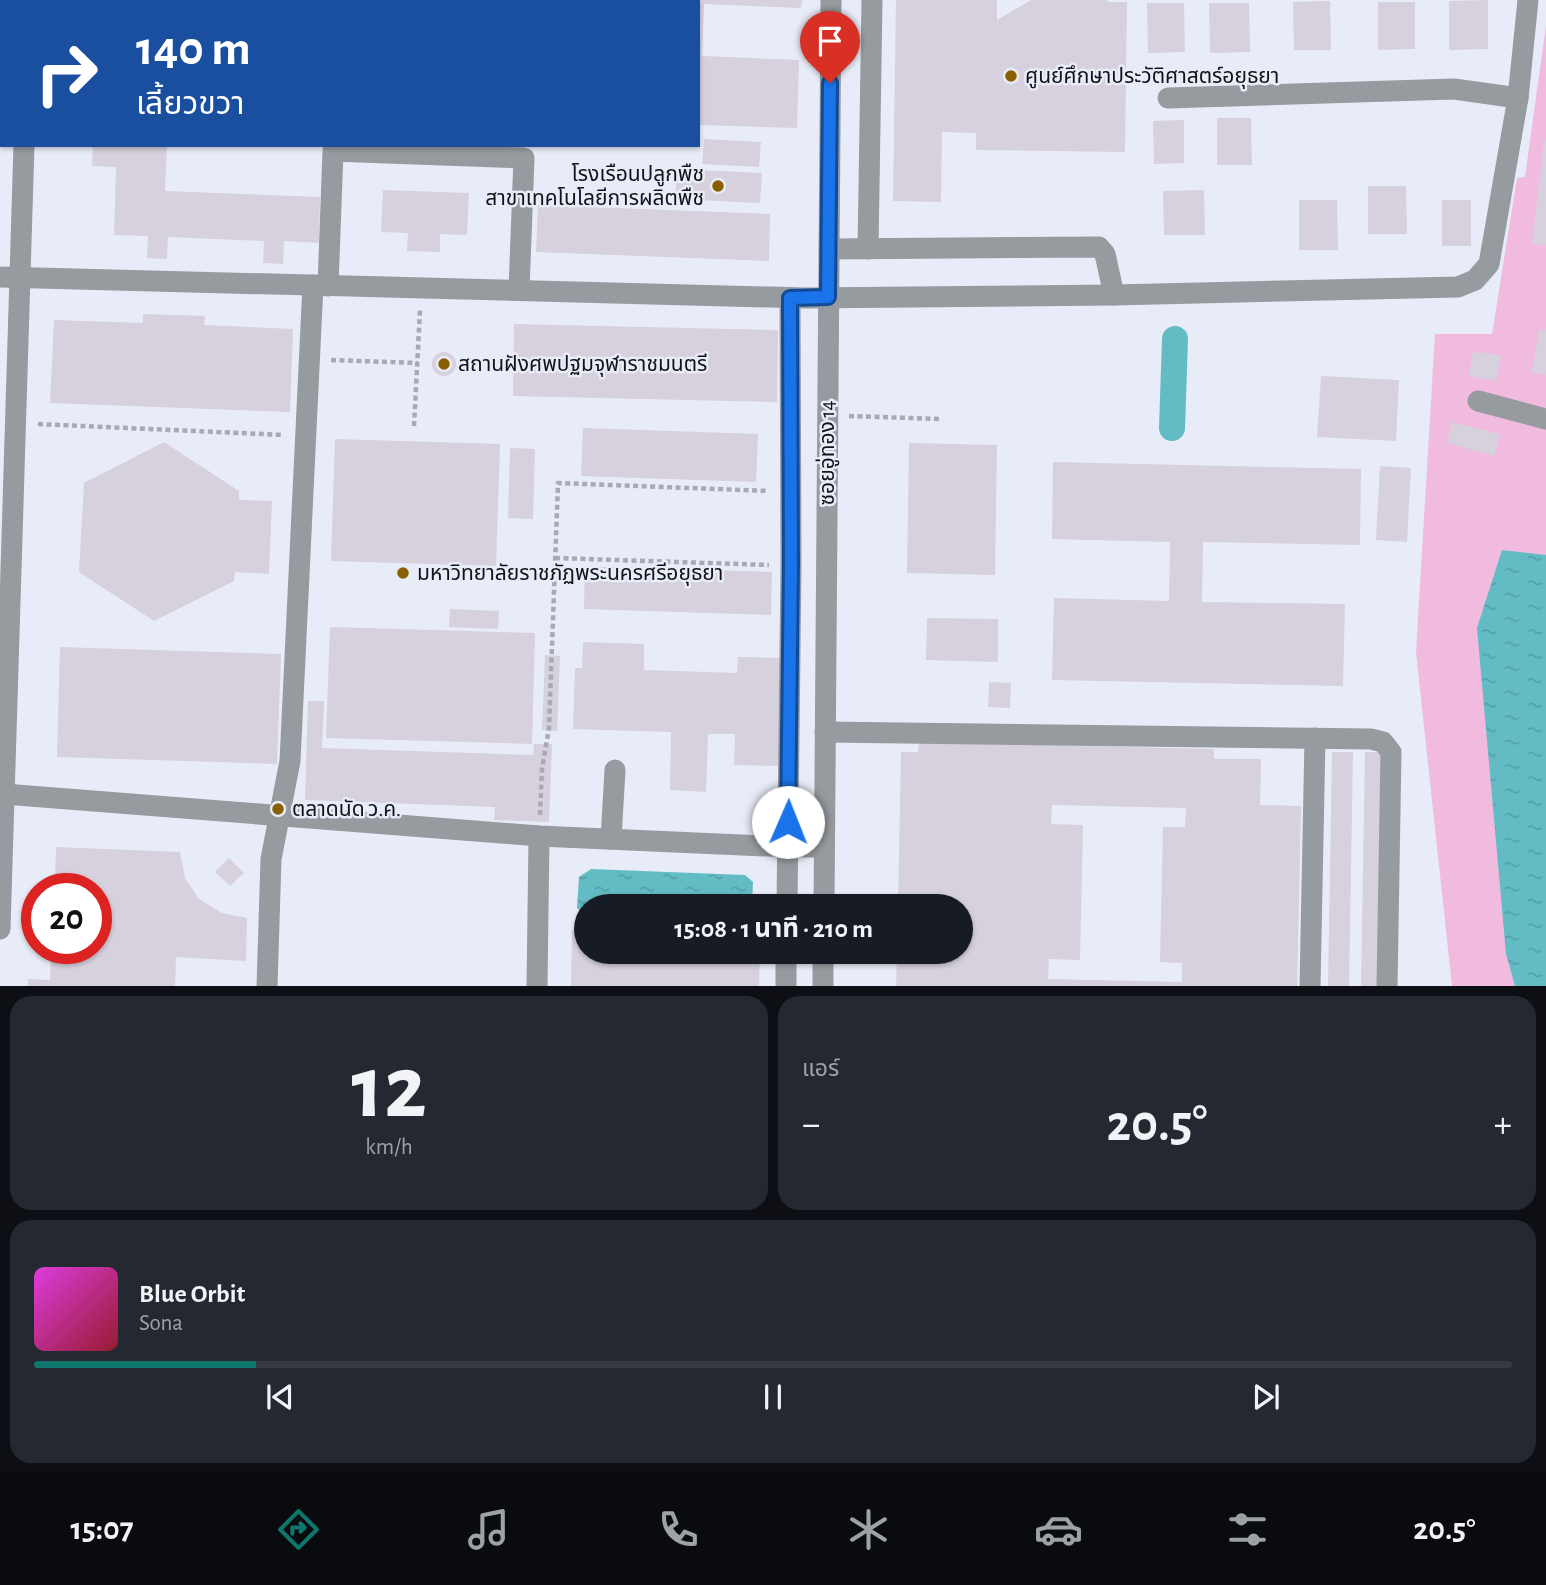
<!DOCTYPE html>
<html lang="th">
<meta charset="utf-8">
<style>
body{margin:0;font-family:"Alegreya Sans","Noto Sans Thai",sans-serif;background:#242831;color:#f1f3f6;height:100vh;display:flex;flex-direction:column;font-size:26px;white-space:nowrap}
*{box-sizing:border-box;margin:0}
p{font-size:23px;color:#9ea1a6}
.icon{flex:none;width:38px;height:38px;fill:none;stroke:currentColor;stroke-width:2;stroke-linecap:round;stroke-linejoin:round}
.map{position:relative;height:986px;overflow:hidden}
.side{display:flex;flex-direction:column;gap:10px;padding:10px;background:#0d0f14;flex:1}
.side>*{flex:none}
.banner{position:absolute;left:0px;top:0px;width:700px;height:147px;box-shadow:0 2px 5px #0004;background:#1a4fa0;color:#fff;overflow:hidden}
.speed{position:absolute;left:21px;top:873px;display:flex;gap:14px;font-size:35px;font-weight:700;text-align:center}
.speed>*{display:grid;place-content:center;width:91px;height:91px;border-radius:50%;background:#171b24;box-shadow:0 2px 5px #0004;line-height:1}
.speed .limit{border:10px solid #d22;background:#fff;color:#111}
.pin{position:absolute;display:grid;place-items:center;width:60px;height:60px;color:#fff;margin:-72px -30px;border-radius:50% 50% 50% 0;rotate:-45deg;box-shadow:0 0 7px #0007}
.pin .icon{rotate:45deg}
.me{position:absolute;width:77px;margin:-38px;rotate:1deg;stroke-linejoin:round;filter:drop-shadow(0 0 5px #0008)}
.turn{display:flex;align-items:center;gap:24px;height:147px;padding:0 21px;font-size:32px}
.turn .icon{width:91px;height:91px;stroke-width:2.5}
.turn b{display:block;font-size:49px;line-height:60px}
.big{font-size:52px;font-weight:700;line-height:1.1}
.side .widget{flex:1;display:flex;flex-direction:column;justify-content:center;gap:10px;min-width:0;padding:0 24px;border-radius:21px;background:#242831}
.side .dial{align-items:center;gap:0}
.dial b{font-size:91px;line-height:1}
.song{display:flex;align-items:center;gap:21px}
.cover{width:84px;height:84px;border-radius:10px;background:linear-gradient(135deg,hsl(300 70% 55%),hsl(350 70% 35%))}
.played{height:7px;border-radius:4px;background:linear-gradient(90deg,#0f766e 15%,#363941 15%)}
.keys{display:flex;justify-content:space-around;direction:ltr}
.heat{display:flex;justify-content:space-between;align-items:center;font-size:38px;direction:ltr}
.side .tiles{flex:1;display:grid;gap:10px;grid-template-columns:1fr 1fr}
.widget:last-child{grid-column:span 2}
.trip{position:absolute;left:574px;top:894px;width:399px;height:70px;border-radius:35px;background:#171b24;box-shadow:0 2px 5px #0004;font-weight:700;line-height:70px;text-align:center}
.tab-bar{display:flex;height:112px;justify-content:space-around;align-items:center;background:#090b0e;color:#9ea1a6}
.tab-bar .icon{width:49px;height:49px}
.tab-bar .selected{color:#0f766e}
.tab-bar b{font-size:32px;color:#f1f3f6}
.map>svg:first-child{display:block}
.green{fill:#f1badf}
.water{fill:url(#water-ripples)}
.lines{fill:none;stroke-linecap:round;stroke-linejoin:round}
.canal{stroke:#63bcc4;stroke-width:26}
.building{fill:#d6d1dd;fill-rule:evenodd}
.path{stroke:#a7aab4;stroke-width:4.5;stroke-dasharray:5 3.5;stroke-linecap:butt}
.minor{stroke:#969b9f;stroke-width:21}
.route-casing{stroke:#114b97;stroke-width:18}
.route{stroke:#1a73e8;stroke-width:12}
.poi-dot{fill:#886000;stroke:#e8ecf8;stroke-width:2.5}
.labels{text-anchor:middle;stroke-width:5;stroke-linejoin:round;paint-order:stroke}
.poi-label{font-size:21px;fill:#111317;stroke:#e8ecf8;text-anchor:start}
.street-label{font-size:21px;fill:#111317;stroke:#e8ecf8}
</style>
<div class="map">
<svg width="1546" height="987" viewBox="0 0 1546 987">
<defs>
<pattern id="water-ripples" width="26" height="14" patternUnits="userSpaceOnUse" patternTransform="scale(1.75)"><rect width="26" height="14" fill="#63bcc4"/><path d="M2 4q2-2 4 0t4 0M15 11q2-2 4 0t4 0" fill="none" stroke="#55a1a8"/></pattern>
</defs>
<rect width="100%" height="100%" fill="#e8ecf8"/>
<!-- green -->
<polygon class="green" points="1546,25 1546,986 1452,986 1416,652 1435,334 1492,334 1517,178 1525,177"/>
<!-- water -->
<g class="water">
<polygon points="1502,550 1546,555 1546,986 1515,986 1506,954 1477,628"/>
<polygon points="591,869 745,875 753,882 752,906 586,906 586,915 577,908 579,877"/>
</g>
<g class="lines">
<!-- canal -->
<polyline class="canal" points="1172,428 1175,339"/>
</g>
<!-- building -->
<g class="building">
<polygon points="698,0 802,0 801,8 704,4 702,56 799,60 797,128 698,125"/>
<polygon points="896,0 997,0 997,20 1031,0 1107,0 1108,2 1127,2 1125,152 976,150 976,133 942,132 941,202 893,201"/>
<polygon points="1488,0 1488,49 1449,50 1449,1"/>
<polygon points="1330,1 1331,50 1294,50 1293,2"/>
<polygon points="1378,2 1415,2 1415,49 1378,50"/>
<polygon points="1147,3 1184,3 1185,52 1148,53"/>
<polygon points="1209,3 1249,3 1250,52 1210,53"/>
<polygon points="1217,118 1251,118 1252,165 1217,165"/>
<polygon points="1184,120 1184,163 1154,164 1153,121"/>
<polygon points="704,139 761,142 759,167 702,164"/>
<polygon points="1544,139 1546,140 1546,245 1532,244"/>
<polygon points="93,145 167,145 165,191 320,197 319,243 284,241 283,264 263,263 264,241 168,237 167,259 147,258 148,236 114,235 116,167 92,166"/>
<polygon points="677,169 762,173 760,203 675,199"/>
<polygon points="1368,186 1406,186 1407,234 1368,234"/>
<polygon points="383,190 469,193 467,235 440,234 440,252 407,251 408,233 381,232"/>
<polygon points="1204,190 1205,235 1164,235 1163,191"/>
<polygon points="1299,200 1337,200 1338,250 1299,250"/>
<rect x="1442" y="200" width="29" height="46"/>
<polygon points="538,205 770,214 769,261 536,252"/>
<polygon points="143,314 205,316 204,325 293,329 290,412 50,403 54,320 143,323"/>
<polygon points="514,324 778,330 777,402 513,396"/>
<polygon points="1539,330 1546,331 1546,375 1532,373"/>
<polygon points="1473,351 1501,356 1496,381 1469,376"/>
<circle cx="444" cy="364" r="12"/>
<polygon points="1321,376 1399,380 1396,441 1317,437"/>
<polygon points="1452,422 1500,434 1494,456 1447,443"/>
<polygon points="583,428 758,434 756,482 581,476"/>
<polygon points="335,439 500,444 496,566 331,561"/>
<polygon points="164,442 239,491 239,500 272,501 269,574 235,572 234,581 154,621 79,572 84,483"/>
<polygon points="909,443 997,445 995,575 907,573"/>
<polygon points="510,448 535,449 533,519 508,518"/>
<polygon points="1053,462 1361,469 1360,545 1203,542 1202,602 1345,604 1343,686 1052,680 1054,598 1169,601 1170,542 1052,539"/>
<polygon points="1380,466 1411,468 1407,542 1376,540"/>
<polygon points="585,566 772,572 771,615 584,609"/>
<polygon points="450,609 499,611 498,629 449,627"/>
<polygon points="927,618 998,619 998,662 926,660"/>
<polygon points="330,627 535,633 532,744 326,738"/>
<polygon points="583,642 644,644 644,670 737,673 738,657 785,658 781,766 734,765 735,734 708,734 706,792 670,790 671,732 573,729 575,668 582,668"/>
<polygon points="60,647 281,654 277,764 57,757"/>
<polygon points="545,655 560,656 557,731 542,730"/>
<polygon points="989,682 1011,683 1010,708 988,707"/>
<polygon points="308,701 324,701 322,748 533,755 534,744 552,744 549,822 494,820 495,807 305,800"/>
<path d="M919,742L1214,749V759H1261L1260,805L1301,806L1297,987H896L897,952H961V906H898L901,752H918ZM1052,805L1186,808L1185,827H1163L1160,962L1182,963V982L1048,979L1049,959L1080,960L1083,825L1051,824Z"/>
<polygon points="1332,752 1353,752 1349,987 1328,987"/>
<polygon points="1365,752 1386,752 1382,987 1361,987"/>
<polygon points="56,847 180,852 185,878 199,899 222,913 247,918 246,961 176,957 175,987 28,987 28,979 50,980 51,955 42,955 42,948 96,948 96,889 44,889 45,878 55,879"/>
<polygon points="229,858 244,873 230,886 215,872"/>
<polygon points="572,930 586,930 586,952 760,952 759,987 571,987"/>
</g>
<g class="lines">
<!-- path -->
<g class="path">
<polyline points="331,360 417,363"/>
<polyline points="849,416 941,419"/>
<polyline points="38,424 284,435"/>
<polyline points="414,426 420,310"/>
<polyline points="555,558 769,565"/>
<polyline points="540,815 542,769 549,728 558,483 769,491"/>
</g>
<!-- minor -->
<g class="minor">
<polyline points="29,2 29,0"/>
<polyline points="1168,98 1454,89 1518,98"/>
<polyline points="0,124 2,124"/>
<polyline points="829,249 1099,247 1105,254 1114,295"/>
<polyline points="868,249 872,0"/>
<polyline points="0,277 806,298 1114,295 1458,287 1475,280 1489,264 1518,98 1528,0"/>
<polyline points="328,286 333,151 524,158 519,290"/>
<polyline points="1478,401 1546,419"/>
<polyline points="825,732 1371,739 1383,742 1391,752 1387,987"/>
<polyline points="4,794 539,836 788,847 824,847"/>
<polyline points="611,839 615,770"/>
<polyline points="787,906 791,565 790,298"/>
<polyline points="824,906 831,0"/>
<polyline points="0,929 24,145"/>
<polyline points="267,987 271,859 290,761 313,285"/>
<polyline points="537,987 539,836"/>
<polyline points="786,987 786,952"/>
<polyline points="823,987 823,952"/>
<polyline points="1310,987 1315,738"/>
</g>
</g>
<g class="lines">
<!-- route casing -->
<g class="route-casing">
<polyline id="route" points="788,822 791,565 790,298 828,297 830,83"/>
</g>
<!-- route -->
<use href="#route" class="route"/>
</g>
<!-- markers -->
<g class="poi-dot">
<circle cx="1011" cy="76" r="7"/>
<circle cx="718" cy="186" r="7"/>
<circle cx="444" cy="364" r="7"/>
<circle cx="403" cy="573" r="7"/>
<circle cx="278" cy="809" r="7"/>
</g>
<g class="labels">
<!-- poi labels -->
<g class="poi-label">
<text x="1025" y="83">ศูนย์ศึกษาประวัติศาสตร์อยุธยา</text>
<text x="704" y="181" text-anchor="end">โรงเรือนปลูกพืช<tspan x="704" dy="24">สาขาเทคโนโลยีการผลิตพืช</tspan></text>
<text x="458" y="371">สถานฝังศพปฐมจุฬาราชมนตรี</text>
<text x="417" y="580">มหาวิทยาลัยราชภัฏพระนครศรีอยุธยา</text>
<text x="292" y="816">ตลาดนัด ว.ค.</text>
</g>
<!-- street labels -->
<g class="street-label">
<text transform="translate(827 453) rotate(-90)" y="7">ซอยอู่ทอง 14</text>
</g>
</g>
</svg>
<div class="speed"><div class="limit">20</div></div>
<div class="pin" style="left:830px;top:83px;background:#d93025"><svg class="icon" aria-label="arrive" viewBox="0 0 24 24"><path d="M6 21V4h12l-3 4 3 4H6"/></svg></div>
<svg class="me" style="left:788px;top:822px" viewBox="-20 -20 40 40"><circle r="19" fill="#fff"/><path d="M0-13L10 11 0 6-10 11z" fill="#1a73e8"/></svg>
<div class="trip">15:08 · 1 นาที · 210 m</div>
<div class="banner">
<div class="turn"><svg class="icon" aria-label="right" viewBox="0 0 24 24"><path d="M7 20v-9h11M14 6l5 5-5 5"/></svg><div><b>140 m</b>เลี้ยวขวา</div></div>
</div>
</div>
<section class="side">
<div class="tiles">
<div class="widget dial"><b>12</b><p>km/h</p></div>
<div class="widget"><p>แอร์</p>
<div class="heat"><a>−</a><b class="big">20.5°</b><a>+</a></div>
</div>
<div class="widget">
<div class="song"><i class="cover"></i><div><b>Blue Orbit</b><p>Sona</p></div></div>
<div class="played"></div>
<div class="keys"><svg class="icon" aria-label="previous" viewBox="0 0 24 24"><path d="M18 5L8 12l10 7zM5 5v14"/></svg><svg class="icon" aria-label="pause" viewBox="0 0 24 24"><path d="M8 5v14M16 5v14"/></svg><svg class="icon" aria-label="next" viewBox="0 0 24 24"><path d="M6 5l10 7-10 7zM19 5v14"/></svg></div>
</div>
</div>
</section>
<nav class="tab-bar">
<b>15:07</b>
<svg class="icon selected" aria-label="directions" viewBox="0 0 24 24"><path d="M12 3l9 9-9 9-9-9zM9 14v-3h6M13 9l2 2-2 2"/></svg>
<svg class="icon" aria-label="music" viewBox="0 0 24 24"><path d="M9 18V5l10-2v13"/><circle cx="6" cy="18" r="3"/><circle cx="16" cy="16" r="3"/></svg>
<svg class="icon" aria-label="phone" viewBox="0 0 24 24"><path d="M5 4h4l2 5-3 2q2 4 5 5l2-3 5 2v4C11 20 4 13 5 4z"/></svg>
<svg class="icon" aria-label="climate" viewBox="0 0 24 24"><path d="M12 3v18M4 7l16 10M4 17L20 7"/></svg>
<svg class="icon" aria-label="car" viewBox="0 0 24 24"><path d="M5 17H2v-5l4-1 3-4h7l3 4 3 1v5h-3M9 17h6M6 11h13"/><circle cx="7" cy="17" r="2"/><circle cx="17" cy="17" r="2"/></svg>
<svg class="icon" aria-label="filters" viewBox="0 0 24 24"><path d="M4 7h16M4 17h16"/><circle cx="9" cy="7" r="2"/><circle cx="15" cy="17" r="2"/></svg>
<b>20.5°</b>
</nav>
